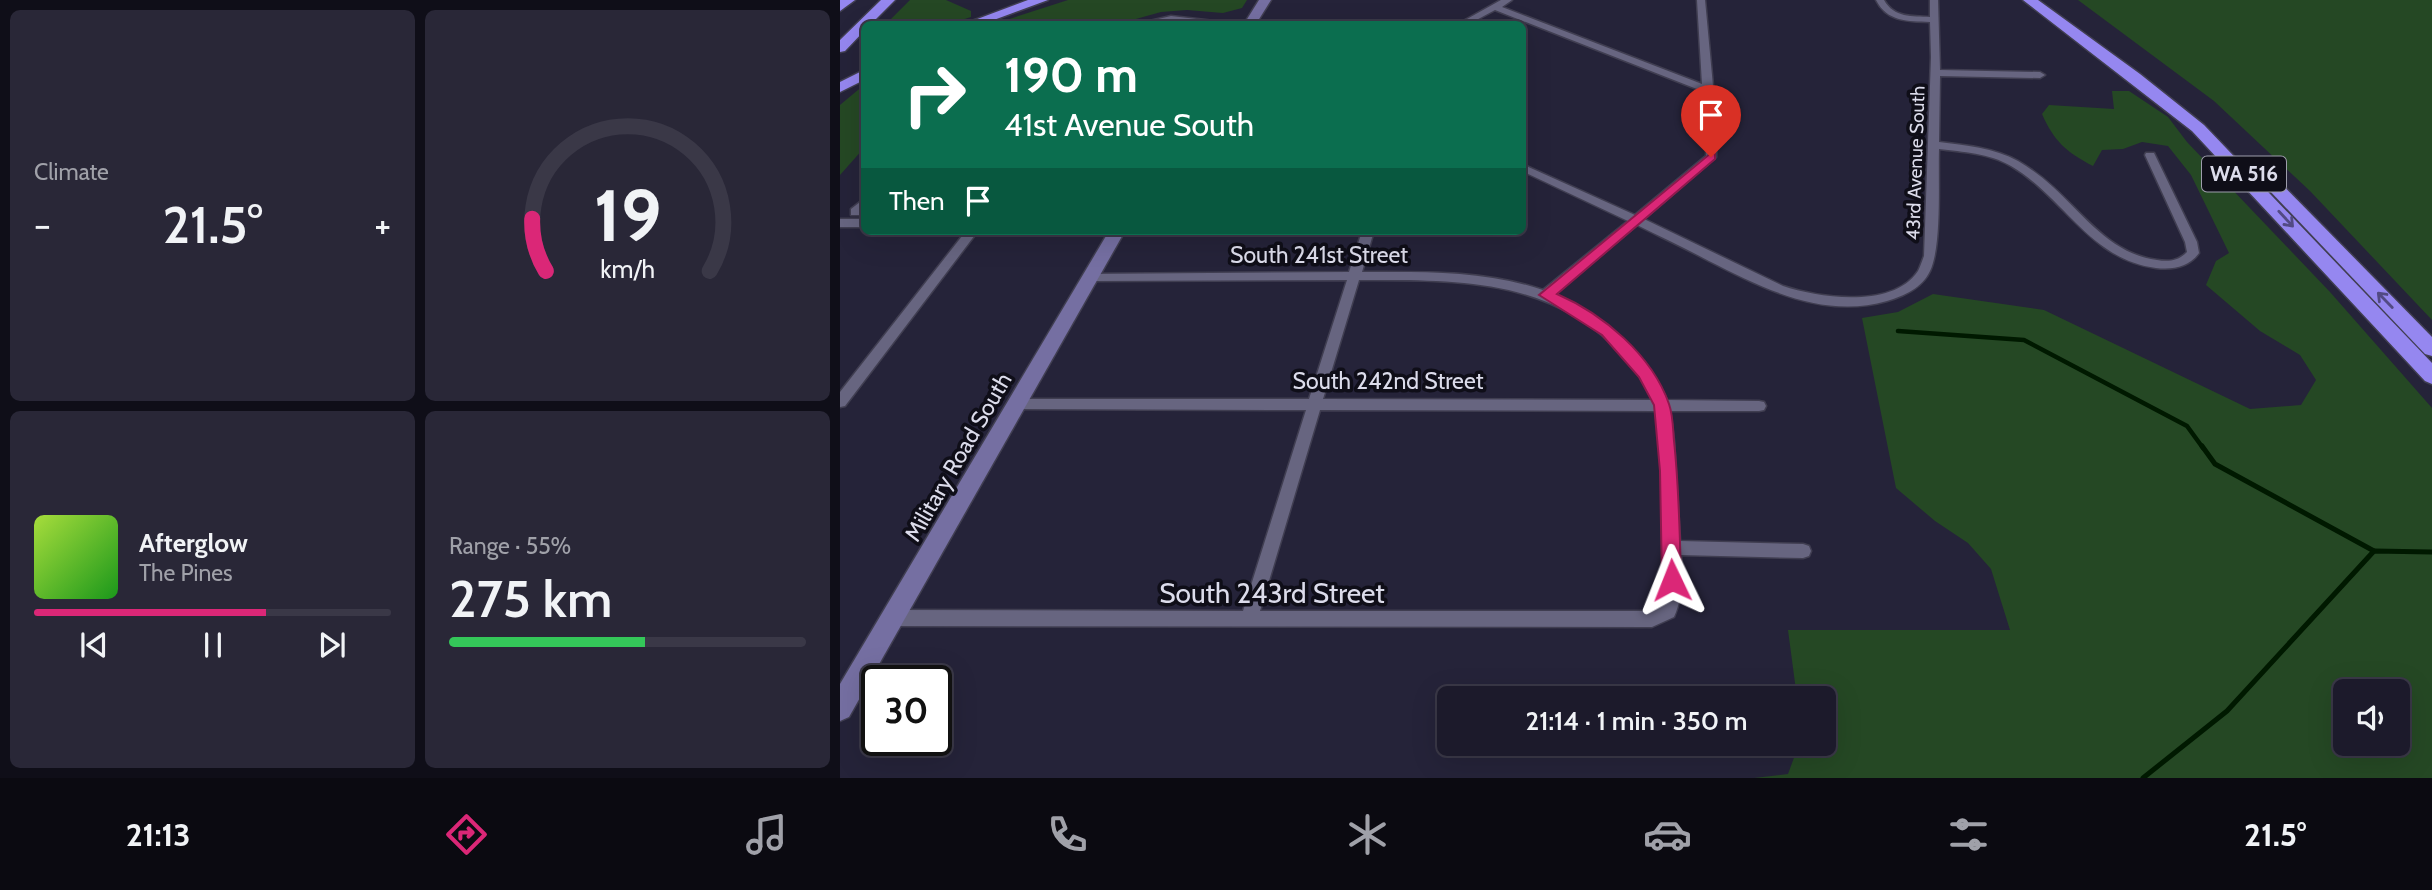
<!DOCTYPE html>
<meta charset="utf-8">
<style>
body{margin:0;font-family:Cabin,sans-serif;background:#292737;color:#f1f3f6;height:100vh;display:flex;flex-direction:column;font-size:26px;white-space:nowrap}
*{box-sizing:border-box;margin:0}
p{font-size:23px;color:#a0a1a9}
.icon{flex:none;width:38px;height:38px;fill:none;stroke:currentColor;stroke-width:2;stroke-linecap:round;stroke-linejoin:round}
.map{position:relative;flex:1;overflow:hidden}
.panel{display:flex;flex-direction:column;gap:10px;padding:10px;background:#0f0e18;width:840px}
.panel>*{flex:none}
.guide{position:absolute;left:21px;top:21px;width:665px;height:214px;border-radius:10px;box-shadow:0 7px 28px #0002,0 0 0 2px #3a3847;background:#0b6e4f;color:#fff;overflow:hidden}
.controls{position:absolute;left:1493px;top:679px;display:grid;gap:14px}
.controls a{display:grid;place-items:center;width:77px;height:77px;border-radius:10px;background:#1c1a2b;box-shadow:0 7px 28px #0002,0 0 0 2px #3a3847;font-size:35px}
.speed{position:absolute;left:21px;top:665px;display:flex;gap:14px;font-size:35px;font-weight:700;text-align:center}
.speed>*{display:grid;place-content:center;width:91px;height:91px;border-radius:50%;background:#1c1a2b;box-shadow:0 7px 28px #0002,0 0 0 2px #3a3847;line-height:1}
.speed .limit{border:4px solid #111;border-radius:10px;background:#fff;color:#111}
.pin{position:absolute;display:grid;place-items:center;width:60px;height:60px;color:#fff;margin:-72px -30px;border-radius:50% 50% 50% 0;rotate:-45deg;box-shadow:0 0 7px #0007}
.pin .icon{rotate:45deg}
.me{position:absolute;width:77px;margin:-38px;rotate:358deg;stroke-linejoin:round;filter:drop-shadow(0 0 5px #0008)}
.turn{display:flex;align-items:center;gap:24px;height:147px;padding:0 28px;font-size:32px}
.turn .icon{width:91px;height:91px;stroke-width:2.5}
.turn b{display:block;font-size:49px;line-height:60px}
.then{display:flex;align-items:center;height:66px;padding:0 28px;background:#0003;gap:14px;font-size:26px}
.big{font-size:52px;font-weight:600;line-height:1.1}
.panel .card{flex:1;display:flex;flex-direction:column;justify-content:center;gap:10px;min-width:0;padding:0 24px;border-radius:10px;background:#292737}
.panel .dial{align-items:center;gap:0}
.dial svg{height:182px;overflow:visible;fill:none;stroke:#3a3847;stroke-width:7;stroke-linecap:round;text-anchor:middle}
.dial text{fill:#f1f3f6;stroke:none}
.song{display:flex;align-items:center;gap:21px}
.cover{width:84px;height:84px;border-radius:10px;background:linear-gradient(135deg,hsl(80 70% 55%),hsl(120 70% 35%))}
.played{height:7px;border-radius:4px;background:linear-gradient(90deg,#db2777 65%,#3a3847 65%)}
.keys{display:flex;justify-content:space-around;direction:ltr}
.heat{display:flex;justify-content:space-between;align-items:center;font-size:38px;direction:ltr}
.charge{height:10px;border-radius:5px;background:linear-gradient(90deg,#34c759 55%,#3a3847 0)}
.panel .tiles{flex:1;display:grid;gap:10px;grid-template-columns:repeat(2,1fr)}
.trip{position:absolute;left:597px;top:686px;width:399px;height:70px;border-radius:10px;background:#1c1a2b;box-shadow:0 7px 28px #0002,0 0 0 2px #3a3847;font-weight:600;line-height:70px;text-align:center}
.dock{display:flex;height:112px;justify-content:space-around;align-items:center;background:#0b0a11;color:#a0a1a9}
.dock .icon{width:49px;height:49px}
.dock .selected{color:#db2777}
.dock b{font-size:32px;color:#f1f3f6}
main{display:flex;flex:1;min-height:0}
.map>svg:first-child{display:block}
.green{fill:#254824;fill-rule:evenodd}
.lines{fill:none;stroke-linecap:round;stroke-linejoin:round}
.stream-far1{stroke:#001900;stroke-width:4.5}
.stream{stroke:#001900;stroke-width:5}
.street-casing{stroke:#403e51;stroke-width:3}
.secondary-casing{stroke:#403e51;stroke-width:3}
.highway-casing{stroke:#403e51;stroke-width:3}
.street{fill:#676580;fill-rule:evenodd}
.secondary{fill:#756fa2;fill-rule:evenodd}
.highway{fill:#9587f0;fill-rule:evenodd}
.oneway{stroke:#524a84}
.route{fill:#db2777;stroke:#8e194d;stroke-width:2}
.labels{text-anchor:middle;stroke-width:7;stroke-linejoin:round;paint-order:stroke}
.far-street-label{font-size:19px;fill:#dcdceb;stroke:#0f0e18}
.shield{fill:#0f0e18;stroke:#9e9eac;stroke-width:2}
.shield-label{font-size:21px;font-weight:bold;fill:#dcdceb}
.street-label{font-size:23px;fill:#dcdceb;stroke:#0f0e18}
.near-street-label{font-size:28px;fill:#dcdceb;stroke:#0f0e18}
</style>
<main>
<section class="panel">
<div class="tiles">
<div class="card"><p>Climate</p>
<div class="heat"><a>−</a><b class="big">21.5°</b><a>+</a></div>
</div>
<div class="card dial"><svg viewBox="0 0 100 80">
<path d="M14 69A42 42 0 1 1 86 69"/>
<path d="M14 69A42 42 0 0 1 8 46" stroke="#db2777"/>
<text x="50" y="56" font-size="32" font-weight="700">19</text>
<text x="50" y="72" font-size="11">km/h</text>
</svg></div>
<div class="card">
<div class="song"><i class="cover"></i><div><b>Afterglow</b><p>The Pines</p></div></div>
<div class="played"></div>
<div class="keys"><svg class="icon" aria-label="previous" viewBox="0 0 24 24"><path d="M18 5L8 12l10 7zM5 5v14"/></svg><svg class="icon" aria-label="pause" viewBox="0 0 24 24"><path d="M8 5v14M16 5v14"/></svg><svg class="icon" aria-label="next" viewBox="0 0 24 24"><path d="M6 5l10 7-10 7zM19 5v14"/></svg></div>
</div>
<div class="card"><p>Range · 55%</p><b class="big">275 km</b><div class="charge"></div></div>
</div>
</section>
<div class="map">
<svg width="1592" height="778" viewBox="0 0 1592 778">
<rect width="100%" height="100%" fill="#252339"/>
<!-- green -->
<g class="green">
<polygon points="70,0 106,0 131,11 131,17 109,24 46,24"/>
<polygon points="228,0 407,0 402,8 383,13 347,10 321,12 278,24 154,24"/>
<polygon points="1238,0 1592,0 1592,320 1470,191 1374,101"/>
<polygon points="24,85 24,148 0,175 0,105"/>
<path d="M1272,91H1289L1328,117L1347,142L1490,292L1592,408V778H914L948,774L959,744H984V698H957L948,630H1170L1151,569L1128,543L1095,521L1056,488L1022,318L1058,312L1093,294L1204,310L1410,409L1461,405L1476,380L1460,355L1420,331L1366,285L1376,261L1389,253L1351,175L1328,146L1302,142L1283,149L1262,150L1253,166C1226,152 1214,141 1202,114L1209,105L1274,109ZM1505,691H1558V744H1505Z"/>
</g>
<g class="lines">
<!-- stream-far1 -->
<polyline class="stream-far1" points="1058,331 1184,340 1347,426 1363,448"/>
<!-- stream -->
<g class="stream">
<polyline points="1362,446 1375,464 1534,551"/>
<polyline points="1303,778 1387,711 1534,551 1592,552"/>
</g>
<!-- street casing -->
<g class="street-casing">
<g id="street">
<path d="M661,0H672L662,7L862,84L857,0H865L877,129L876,157L804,219L943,286C979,298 1053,309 1078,271C1080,267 1082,261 1084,256L1091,57L1090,22C1068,21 1047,22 1036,0H1044C1054,18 1072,16 1090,17V0H1098L1100,70L1200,72L1205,75L1200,78L1100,76L1099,142C1125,145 1154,148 1178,161C1190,168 1202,177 1213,187C1245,216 1271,254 1317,260C1329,262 1338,261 1347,252L1345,242L1305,155L1306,153H1314L1357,242L1359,253C1349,267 1333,270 1316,268C1249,259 1225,198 1171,166C1149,153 1123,152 1099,149C1098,180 1102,246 1090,271C1082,288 1064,296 1047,301C984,319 924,289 869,261C845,248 821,237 797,225L714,295C763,316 805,351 827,400L919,401L924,402L926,406L924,410L919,411H830L834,441L840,541L963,544L969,546L971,551L969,556L963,558L841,555C843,576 843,597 834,617L812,627L53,626L47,624L44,618L47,612L53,610L403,611L466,410L177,409L172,408L170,404L172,400L177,399H469L507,280L251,281L247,280L245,277L247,274L509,272L522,231H534L522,272C584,272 643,270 703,290L788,221L682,171V164L795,215L866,156L867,129L862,91L655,10L629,24H618ZM519,280C609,280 702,277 772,344C788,360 804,379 812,400L483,399ZM480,410L816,411L821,456L823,548C829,564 826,589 821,606L811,611H420Z"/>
<polygon points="331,16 374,21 379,24 331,22 297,24"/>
<polygon points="24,199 24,209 19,215 11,215 11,209"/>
<rect x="0" y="219" width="24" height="8"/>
<polygon points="126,231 138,231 5,406 0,407 0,392"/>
</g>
</g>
<!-- secondary casing -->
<g class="secondary-casing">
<g id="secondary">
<polygon points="419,0 431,0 416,24 404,24"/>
<polygon points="269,231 285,231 9,717 0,721 0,684"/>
</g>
</g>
<!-- highway casing -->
<g class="highway-casing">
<g id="highway">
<polygon points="0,0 15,0 0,11"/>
<polygon points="41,0 55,0 31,24 24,24 24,31 5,51 0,52 0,40"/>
<polygon points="188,0 208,0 143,24 124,24"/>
<polygon points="1183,0 1198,0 1300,74 1364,125 1592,363 1592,384 1585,381 1352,131"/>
<polygon points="24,70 24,80 0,92 0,82"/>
<polygon points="1416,162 1422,164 1592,337 1592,356 1585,354 1410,170 1408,167"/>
</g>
</g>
<!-- street -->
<use href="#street" class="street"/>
<!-- secondary -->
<use href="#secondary" class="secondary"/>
<!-- highway -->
<use href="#highway" class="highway"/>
</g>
<!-- one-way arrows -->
<defs><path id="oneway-shaft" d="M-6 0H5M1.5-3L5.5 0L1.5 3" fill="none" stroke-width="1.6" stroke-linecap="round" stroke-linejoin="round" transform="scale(1.75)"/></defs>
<g class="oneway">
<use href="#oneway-shaft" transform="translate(1446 219) rotate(47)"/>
<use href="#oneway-shaft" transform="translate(1545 300) rotate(-134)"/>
</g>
<!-- route -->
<path class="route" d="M871,153L875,154V159L717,294C763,314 812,355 829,404C833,415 833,429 834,441C839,487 840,534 841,580L839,586L832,589L825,586L822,580L820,471L814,405L799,377L762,335L699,295Z"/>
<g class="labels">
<!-- far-street labels -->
<g class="far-street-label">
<text transform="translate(1075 163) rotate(-88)" y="7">43rd Avenue South</text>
</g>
<!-- shield labels -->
<rect class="shield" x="1362" y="156.5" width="84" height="35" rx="5"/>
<g class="shield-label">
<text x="1404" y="181">WA 516</text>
</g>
<!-- street labels -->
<g class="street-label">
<text x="479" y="263">South 241st Street</text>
<text x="548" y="389">South 242nd Street</text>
<text transform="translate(118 457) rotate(-60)" y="8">Military Road South</text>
</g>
<!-- near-street labels -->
<g class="near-street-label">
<text x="432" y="603">South 243rd Street</text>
</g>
</g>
</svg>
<div class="controls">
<a><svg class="icon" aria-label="sound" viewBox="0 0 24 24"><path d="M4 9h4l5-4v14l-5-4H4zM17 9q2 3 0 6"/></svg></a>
</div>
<div class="speed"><div class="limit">30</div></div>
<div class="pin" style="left:871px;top:157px;background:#d93025"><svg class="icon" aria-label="arrive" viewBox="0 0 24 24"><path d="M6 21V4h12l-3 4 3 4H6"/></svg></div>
<svg class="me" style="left:832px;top:580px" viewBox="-20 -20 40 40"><path d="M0-17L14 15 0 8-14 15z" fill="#db2777" stroke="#fff" stroke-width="4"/></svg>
<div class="trip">21:14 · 1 min · 350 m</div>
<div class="guide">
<div class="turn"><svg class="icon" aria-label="right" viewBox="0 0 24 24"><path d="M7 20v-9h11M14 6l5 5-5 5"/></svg><div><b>190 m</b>41st Avenue South</div></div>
<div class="then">Then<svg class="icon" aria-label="arrive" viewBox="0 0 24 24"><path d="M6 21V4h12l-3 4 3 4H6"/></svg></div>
</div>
</div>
</main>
<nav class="dock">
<b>21:13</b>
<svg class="icon selected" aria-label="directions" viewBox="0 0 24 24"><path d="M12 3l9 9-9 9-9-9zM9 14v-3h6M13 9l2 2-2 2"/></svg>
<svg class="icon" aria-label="music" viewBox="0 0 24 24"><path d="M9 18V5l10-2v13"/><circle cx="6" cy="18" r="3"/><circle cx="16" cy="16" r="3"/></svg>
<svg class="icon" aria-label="phone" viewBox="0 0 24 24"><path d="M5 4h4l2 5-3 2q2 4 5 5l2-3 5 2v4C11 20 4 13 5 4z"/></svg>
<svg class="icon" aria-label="climate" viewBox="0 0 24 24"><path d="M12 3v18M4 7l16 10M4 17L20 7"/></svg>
<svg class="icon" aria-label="car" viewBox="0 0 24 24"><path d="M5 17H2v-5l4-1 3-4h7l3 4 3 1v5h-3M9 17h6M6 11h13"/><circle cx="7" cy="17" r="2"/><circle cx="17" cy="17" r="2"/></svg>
<svg class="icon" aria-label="filters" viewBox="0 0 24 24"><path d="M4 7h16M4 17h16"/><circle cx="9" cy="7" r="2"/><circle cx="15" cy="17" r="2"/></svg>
<b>21.5°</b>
</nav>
